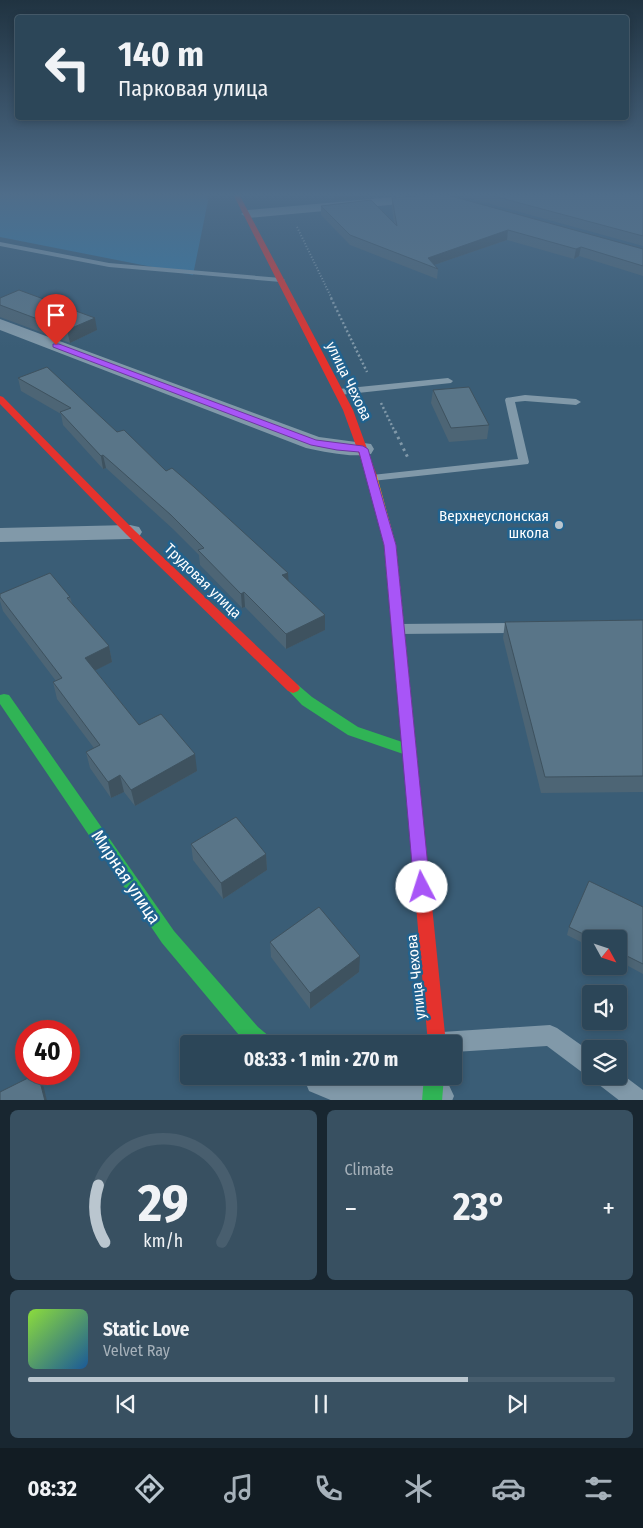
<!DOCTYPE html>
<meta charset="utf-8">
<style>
body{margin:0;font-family:"Fira Sans Condensed",sans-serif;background:#385061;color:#f1f3f6;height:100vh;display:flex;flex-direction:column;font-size:19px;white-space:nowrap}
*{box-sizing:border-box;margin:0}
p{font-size:16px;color:#a6b1ba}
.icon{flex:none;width:28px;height:28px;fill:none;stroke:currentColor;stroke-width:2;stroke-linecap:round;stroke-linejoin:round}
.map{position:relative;height:1100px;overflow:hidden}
.details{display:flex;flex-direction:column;gap:10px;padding:10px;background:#182630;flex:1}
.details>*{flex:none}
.top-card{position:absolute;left:15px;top:15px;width:614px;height:105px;border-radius:5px;box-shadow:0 2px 8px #0003,0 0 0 1px #485e6e;background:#2c4658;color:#f1f3f6;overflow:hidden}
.needle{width:32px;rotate:130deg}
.controls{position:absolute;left:582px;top:930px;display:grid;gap:10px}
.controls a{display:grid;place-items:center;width:45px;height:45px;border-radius:5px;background:#2c4658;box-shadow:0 2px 8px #0003,0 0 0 1px #485e6e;font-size:25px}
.speed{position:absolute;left:15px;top:1020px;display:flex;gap:10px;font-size:25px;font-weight:700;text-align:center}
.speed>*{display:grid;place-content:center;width:65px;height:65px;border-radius:50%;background:#2c4658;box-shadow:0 2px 8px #0003,0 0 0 1px #485e6e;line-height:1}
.speed .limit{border:8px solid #d22;background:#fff;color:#111}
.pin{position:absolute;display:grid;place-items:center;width:42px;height:42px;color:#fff;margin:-51px -21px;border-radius:50% 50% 50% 0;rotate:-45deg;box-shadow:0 0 5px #0007}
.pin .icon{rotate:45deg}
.me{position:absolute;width:55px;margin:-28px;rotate:355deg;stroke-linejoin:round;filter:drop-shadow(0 0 4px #0008)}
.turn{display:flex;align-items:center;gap:18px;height:105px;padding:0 20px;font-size:22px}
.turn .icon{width:65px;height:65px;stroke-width:2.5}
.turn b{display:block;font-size:35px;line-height:42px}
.big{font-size:38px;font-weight:700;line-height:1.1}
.details .card{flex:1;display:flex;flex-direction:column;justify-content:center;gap:8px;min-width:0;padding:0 18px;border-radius:8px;background:#385061}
.details .dial{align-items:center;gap:0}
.dial svg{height:130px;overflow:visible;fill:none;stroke:#485e6e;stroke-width:7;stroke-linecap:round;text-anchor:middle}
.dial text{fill:#f1f3f6;stroke:none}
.song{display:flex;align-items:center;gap:15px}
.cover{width:60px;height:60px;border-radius:8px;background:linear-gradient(135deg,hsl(90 70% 55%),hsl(210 70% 35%))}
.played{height:5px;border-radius:2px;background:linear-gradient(90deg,#bac6cf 75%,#485e6e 75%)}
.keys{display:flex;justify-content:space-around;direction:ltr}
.heat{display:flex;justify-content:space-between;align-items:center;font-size:28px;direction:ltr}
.details .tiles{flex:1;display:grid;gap:10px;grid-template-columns:1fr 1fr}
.card:last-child{grid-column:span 2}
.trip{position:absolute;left:180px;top:1035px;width:282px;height:50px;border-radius:5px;background:#2c4658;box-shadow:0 2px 8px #0003,0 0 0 1px #485e6e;font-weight:700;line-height:50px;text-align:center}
.tab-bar{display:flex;height:80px;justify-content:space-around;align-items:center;background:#121c23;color:#a6b1ba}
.tab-bar .icon{width:35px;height:35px}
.tab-bar .on{color:#bac6cf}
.tab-bar b{font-size:22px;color:#f1f3f6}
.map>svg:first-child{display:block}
.green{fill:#3579a4}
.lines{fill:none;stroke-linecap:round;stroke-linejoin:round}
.path-far2{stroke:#8199a9;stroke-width:2;stroke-dasharray:1 2;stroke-linecap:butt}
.path-far1{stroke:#8199a9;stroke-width:2.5;stroke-dasharray:2 2.5;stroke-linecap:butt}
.path{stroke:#8199a9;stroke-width:3;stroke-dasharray:2.5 4;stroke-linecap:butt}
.lane{fill:#8199a9;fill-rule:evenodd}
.street{fill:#8199a9;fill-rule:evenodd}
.fast{fill:#30b455;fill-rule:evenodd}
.slow{fill:#ff9f0a;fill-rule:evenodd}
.jam{fill:#e5322d;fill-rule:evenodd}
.wall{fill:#4d6575}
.shaded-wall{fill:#3e525f}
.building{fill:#597588;stroke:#3e525f}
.route{fill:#a855f7;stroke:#6d37a1}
.poi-dot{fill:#bac6cf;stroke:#21628e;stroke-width:2}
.labels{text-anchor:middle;stroke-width:5;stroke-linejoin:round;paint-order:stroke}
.street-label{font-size:15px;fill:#fff;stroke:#21628e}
.poi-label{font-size:15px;fill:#fff;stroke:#21628e;text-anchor:end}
.near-street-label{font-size:18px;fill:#fff;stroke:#21628e}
</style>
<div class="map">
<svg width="643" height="1101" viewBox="0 0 643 1101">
<rect width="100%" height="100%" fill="#3a5d76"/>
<!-- green -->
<polygon class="green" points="0,194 205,194 208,201 193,275 0,237"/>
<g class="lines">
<!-- path-far2 -->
<polyline class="path-far2" points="297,227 332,299"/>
<!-- path-far1 -->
<g class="path-far1">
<polyline points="331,298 367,372"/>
<polyline points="381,403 395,432"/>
</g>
<!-- path -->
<polyline class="path" points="395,431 408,458"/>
<!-- lane -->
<g class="lane">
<polygon points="0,242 109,263 281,278 285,280 281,282 109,267 0,246"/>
<polygon points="448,378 453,381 451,383 339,395 334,392 339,389"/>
<polygon points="525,395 576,399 581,402 576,405 525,401 515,402 529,462 528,464 372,481 366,478 372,475 518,459 505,400 506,398"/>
<polygon points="520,623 525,625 527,628 525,631 520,633 398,634 393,632 391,629 393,626 398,624"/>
<polygon points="550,1025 557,1028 591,1052 591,1076 583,1073 547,1046 454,1052 454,1044 432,1044 432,1042 435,1035 442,1032"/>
<polygon points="619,1072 643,1090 643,1101 620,1101 598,1084 595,1076 619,1076"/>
</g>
<!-- street -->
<g class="street">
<polygon points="427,194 432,195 433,198 432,201 248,218 241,214 248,210"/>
<path d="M0,319L319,437L371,444L374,449L371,454C351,458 326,452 306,448L0,330Z"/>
<polygon points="130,525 139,527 142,532 139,537 130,539 0,542 0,528"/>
<polygon points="303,1076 437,1076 447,1081 454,1096 452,1101 333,1101 309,1091"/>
</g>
<!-- fast -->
<g class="fast">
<polygon points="293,683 298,685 312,697 358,727 414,746 416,750 414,754 409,756 348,735 302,705 286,688 288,685"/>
<polygon points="4,694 9,695 174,931 258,1027 270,1037 272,1044 248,1044 244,1041 162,943 0,704 0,695"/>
<polygon points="424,1076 444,1076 442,1101 422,1101"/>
</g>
<!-- slow -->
<polygon class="slow" points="372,473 377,476 396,545 418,767 416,771 411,773 406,771 404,767 384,545 367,476"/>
<!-- jam -->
<g class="jam">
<polygon points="233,194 239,194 353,410 377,476 376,478 372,479 367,476 343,410"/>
<polygon points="0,396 3,397 134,530 298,685 300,688 298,691 293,693 288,691 126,534 0,404"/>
<polygon points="411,761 416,763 418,767 446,1044 428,1044 404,767 406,763"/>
</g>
</g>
<!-- wall -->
<g class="wall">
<polygon points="328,194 361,194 361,198 334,200"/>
<polygon points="390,194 420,194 390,195"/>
<polygon points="454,194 643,194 643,246"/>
<polygon points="392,198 643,249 643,276 579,256 574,259 507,240 434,265 438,269 437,279 350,245 321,215 321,206 394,224 392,207"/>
<polygon points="0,298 97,330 70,343 0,317"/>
<polygon points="18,378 117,432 166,471 325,615 325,630 286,649 245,607 242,608 200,565 199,555 173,529 106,468 103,469 63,425 61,414 21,391"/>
<polygon points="433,390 489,425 487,439 449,442 431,403"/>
<polygon points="0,594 70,597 72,603 109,646 112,662 95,670 139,725 197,771 135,806 124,792 111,798 90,768 86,752 94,748 57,699 53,682 56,681 3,611 0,601"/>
<polygon points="643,620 643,792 541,793 503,638 505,622"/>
<polygon points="191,844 266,854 267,870 223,899 193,860"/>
<polygon points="643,907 643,974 619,961 619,939 591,939 591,947 567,935 569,927"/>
<polygon points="270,942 359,972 310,1009 271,957"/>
</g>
<!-- shaded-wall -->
<g class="shaded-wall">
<polygon points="334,194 361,194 361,198 334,200"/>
<polygon points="508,230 507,240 431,266 428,258"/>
<polygon points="581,247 579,256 574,259 576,249"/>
<polygon points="95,318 97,330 70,343 67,330"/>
<polygon points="103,455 106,468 103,469 101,456"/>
<polygon points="288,573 289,587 282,575"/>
<polygon points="244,592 245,607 242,608 241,594"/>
<polygon points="325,615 325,630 286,649 286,634"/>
<polygon points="109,646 112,662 88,674 85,658"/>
<polygon points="195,754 197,771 135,806 131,790"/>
<polygon points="120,775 124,792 111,798 108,782"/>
<polygon points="266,854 267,870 223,899 221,883"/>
<polygon points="360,956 359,972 310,1009 310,993"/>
<polygon points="38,1074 44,1088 47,1101 45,1101"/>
</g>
<!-- building -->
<g class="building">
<polygon points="438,194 444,194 643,249 643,266 581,247 576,249 508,230 428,258 438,269 350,235 321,206 371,200 397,226 392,198"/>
<polygon points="486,194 643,194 643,236"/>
<polygon points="19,290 95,318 67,330 0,305 0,298"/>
<polygon points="47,367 117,432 124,430 166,471 172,468 194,487 288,573 282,575 325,615 286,634 244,592 241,594 198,550 204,548 171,515 103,455 101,456 60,412 71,408 18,378"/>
<polygon points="469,387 489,425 451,428 433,390"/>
<polygon points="50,573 70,597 67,598 109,646 85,658 139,725 161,714 195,754 131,790 120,775 108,782 86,752 100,745 53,682 62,678 0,597 0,594"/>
<polygon points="643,620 643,776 545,777 505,622"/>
<polygon points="236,817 266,854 221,883 191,844"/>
<polygon points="589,881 643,907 643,964 619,952 619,939 593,939 569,927"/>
<polygon points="319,907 360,956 310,993 270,942"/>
<polygon points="36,1074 38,1074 45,1101 0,1101 0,1092"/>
</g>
<!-- sky -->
<linearGradient id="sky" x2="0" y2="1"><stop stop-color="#203341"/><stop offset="0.56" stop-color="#4f6d8a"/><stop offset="1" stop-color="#4f6d8a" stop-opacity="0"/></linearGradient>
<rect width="643" height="348" fill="url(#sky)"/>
<!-- route -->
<polygon class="route" points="53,344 59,344 316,440 363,446 368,449 396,545 430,887 428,892 422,894 416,892 414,887 384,545 359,452 337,450 311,445 53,347"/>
<!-- markers -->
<circle class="poi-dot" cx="559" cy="525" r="5"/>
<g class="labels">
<!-- street labels -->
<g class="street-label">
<text transform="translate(349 381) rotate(64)" y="5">улица Чехова</text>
<text transform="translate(203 581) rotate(44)" y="5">Трудовая улица</text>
<text transform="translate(416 977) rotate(-96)" y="5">улица Чехова</text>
</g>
<!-- poi labels -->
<g class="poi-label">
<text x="549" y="521">Верхнеуслонская<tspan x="549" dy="17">школа</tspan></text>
</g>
<!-- near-street labels -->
<g class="near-street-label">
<text transform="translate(126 877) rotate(56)" y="6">Мирная улица</text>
</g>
</g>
</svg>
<div class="controls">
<a><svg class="needle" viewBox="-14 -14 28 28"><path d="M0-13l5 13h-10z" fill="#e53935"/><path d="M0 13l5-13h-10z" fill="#a6b1ba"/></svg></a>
<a><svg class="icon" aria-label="sound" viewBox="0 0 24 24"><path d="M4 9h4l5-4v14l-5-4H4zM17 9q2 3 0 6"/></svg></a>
<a><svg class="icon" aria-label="layers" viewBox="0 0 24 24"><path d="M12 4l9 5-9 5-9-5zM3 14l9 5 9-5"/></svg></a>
</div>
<div class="speed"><div class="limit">40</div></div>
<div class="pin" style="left:56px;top:345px;background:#d93025"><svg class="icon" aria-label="arrive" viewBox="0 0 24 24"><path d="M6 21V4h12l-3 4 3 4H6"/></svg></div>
<svg class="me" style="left:422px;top:887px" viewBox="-20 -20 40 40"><circle r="19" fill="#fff"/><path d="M0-13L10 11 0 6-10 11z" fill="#a855f7"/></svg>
<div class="trip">08:33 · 1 min · 270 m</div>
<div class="top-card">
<div class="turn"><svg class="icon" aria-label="left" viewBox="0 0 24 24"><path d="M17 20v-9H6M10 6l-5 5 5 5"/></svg><div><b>140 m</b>Парковая улица</div></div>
</div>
</div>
<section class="details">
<div class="tiles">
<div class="card dial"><svg viewBox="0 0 100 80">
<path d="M14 69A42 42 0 1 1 86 69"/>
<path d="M14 69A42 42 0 0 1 10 34" stroke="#bac6cf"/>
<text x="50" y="56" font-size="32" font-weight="700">29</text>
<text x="50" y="72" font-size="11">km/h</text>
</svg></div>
<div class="card"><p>Climate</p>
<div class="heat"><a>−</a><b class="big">23°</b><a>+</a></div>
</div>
<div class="card">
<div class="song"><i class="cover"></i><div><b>Static Love</b><p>Velvet Ray</p></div></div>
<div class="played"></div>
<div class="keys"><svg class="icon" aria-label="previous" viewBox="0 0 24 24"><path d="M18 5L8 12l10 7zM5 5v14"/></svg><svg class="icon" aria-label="pause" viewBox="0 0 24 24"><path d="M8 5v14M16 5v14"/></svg><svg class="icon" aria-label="next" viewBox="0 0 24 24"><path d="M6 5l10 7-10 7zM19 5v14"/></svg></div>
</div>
</div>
</section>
<nav class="tab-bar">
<b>08:32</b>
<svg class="icon on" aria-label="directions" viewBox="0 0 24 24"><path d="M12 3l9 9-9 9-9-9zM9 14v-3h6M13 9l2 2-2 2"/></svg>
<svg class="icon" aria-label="music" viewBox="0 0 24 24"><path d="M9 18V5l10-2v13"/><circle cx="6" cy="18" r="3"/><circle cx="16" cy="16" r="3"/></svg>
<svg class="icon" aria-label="phone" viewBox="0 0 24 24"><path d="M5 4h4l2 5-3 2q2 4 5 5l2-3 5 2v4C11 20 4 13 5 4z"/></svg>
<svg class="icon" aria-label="climate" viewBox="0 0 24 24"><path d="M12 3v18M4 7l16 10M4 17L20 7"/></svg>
<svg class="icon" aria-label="car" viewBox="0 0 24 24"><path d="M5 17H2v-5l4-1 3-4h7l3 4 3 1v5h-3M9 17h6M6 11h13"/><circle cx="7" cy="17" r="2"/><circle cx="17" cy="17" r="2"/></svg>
<svg class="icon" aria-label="filters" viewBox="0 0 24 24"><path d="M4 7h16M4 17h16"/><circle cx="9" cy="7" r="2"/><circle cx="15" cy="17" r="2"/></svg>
</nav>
